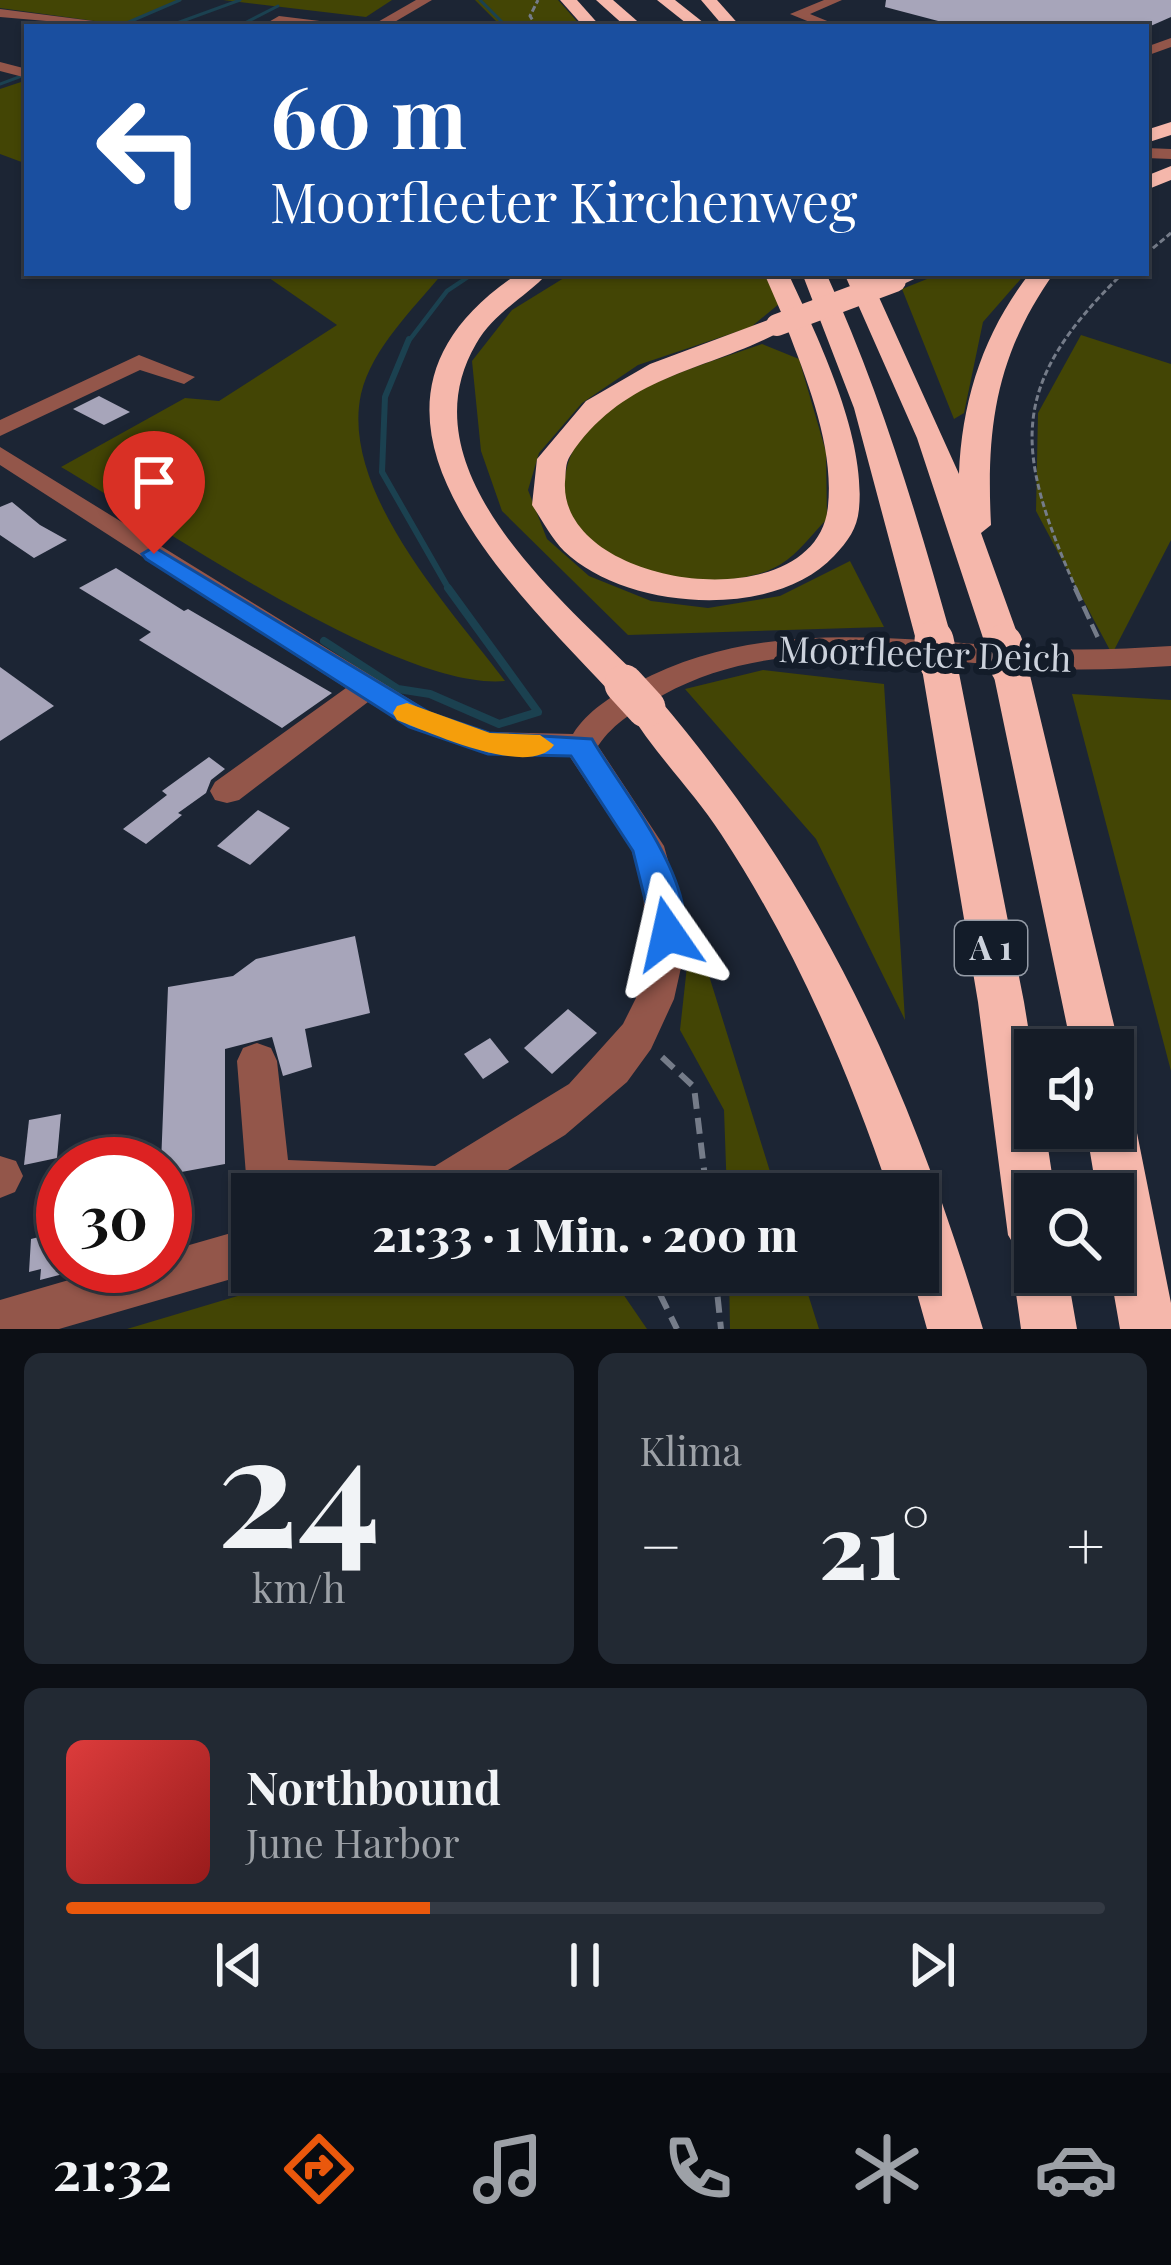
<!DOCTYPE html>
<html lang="de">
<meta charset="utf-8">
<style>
body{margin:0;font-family:"Playfair Display",serif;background:#222933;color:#f1f3f6;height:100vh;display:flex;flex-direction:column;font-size:45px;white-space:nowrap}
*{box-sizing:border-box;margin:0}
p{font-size:39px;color:#9da1a7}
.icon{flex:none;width:66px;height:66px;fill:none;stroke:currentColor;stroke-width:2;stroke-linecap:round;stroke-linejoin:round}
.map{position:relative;height:1329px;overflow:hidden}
.details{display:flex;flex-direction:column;gap:24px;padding:24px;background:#0c0f15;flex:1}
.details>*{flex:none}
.guide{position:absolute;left:24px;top:24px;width:1125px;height:252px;border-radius:0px;box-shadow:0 3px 9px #0004,0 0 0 3px #343a44;background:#1a4fa0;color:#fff;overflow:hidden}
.tools{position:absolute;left:1014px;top:1029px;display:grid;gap:24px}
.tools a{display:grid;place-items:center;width:120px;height:120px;border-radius:0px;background:#151c27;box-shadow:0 3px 9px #0004,0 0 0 3px #343a44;font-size:60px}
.speed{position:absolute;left:36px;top:1137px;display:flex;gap:24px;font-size:60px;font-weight:700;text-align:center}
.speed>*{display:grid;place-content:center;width:156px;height:156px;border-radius:50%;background:#151c27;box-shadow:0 3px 9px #0004,0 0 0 3px #343a44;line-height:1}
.speed .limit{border:18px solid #d22;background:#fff;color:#111}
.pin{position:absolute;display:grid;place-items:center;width:102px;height:102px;color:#fff;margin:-123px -51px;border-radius:50% 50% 50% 0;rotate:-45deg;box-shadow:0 0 12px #0007}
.pin .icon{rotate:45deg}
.me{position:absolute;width:132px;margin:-66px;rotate:349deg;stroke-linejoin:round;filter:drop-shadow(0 0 9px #0008)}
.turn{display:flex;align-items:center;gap:42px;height:252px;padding:0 48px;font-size:54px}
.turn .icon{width:156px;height:156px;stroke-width:2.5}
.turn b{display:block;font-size:84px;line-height:102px}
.big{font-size:90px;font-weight:800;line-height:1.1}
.details .card{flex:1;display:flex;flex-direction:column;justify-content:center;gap:18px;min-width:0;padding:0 42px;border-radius:18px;background:#222933}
.details .dial{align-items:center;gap:0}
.dial b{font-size:156px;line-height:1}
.song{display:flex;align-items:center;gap:36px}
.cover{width:144px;height:144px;border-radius:18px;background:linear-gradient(135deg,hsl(0 70% 55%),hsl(0 70% 35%))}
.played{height:12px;border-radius:6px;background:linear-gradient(90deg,#ea580c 35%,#343a44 35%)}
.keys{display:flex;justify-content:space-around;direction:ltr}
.heat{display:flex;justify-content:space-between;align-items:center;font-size:66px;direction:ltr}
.details .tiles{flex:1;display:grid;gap:24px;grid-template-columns:1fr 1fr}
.card:last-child{grid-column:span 2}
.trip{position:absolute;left:231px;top:1173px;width:708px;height:120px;border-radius:0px;background:#151c27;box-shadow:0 3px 9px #0004,0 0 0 3px #343a44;font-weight:800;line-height:120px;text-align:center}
.tabs{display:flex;height:192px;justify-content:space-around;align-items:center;background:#080b10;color:#9da1a7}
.tabs .icon{width:84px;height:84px}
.tabs .active{color:#ea580c}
.tabs b{font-size:54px;color:#f1f3f6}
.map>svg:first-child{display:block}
.green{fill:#434505}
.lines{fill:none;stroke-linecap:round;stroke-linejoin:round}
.stream-far3{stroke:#1b4150;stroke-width:3}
.stream-far2{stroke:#1b4150;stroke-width:4.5}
.stream-far1{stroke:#1b4150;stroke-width:6}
.stream{stroke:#1b4150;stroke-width:8}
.building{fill:#a7a5ba}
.path-far2{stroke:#757c89;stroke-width:3;stroke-dasharray:6 3;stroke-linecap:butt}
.path-far1{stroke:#757c89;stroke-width:4.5;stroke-dasharray:14 6;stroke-linecap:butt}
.path{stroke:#757c89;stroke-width:6;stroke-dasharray:16 9;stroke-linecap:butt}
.minor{fill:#93564a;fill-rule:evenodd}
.highway{fill:#f5b7ab;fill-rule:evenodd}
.highway-bridge-far1{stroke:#f5b7ab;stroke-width:22}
.highway-bridge{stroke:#f5b7ab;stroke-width:39}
.route{fill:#1a73e8;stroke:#114b97;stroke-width:3}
.slow{fill:#f59e0b}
.labels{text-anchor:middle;stroke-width:12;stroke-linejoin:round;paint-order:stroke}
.shield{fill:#131c29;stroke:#949ba6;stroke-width:3}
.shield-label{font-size:33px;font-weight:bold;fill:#ccd2dc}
.street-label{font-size:36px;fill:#ccd2dc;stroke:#131c29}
</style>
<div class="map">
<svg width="1171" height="1329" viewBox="0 0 1171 1329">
<rect width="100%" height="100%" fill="#1c2534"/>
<!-- green -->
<g class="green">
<polygon points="0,0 182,0 124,25 0,8"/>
<polygon points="223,0 392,0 366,17"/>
<polygon points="475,0 558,0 582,27 502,27"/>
<polygon points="27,80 27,164 0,154 0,89"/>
<path d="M262,273H443C414,308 372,348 361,394C340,491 450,608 505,681C398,691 160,525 61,467L185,398L219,401L337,325Z"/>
<polygon points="572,273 764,273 779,304 751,327 638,365 582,403 539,453 528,490 547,539 589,576 651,601 708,608 780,596 850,561 884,627 628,635 502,511 481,451 472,361 512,310"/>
<polygon points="942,273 1026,273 983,322 964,413 954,419 902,289"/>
<polygon points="1081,335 1171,364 1171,540 1112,654 1036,511 1038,413"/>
<path d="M762,344L799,359L826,452L827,519C813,533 798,554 781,564C715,605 540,567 567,467C572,448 586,426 602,414C648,379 709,363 762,344Z"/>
<polygon points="763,670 884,684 905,1020 816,839 685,689"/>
<polygon points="1072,694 1171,700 1171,1071"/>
<polygon points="692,921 777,1194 727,1194 724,1110 680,1030"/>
<polygon points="318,1272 608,1272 647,1329 127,1329"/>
<polygon points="729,1272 801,1272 819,1329 730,1329"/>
</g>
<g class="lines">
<!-- stream-far3 -->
<g class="stream-far3">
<polyline points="480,0 506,26"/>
<polyline points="122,25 180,0"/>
<polyline points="166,27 240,0"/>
<polyline points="237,27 278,6"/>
<polyline points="0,84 27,74"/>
</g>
<!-- stream-far2 -->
<polyline class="stream-far2" points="408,342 447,291 474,273"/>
<!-- stream-far1 -->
<polyline class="stream-far1" points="409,339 385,397 382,472 450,591"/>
<!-- stream -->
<polyline class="stream" points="324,641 398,689 430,694 499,724 538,712 448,588"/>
</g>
<!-- building -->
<g class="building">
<polygon points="886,0 1171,0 1171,17 1146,28 961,27 885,7"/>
<polygon points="99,396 130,412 104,425 73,409"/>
<polygon points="12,502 40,525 67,540 34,558 0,535 0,507"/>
<polygon points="116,568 184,611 188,609 332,693 282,728 139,640 151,632 79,588"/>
<polygon points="0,667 54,706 0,741"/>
<polygon points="209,757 225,769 211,780 206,793 178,813 182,815 146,844 123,829 167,795 162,791"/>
<polygon points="258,810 290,828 250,865 217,846"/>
<polygon points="355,936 370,1013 305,1029 312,1067 283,1076 272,1037 225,1049 225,1164 165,1175 161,1164 168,987 233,976 256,959"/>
<polygon points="568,1009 597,1033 552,1074 524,1048"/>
<polygon points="490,1038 509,1062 483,1079 464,1054"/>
<polygon points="61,1114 57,1158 24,1165 29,1120"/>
<polygon points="63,1231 63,1274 40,1280 41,1269 29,1272 31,1239"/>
</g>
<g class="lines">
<!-- path-far2 -->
<g class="path-far2">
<polyline points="537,27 530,16 538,0"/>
<polyline points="1146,254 1171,233"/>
<path d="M1077,591C1014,449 1007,386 1123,273"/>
</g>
<!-- path-far1 -->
<polyline class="path-far1" points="1075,588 1098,638"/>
<!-- path -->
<g class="path">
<polyline points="662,1057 694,1087 707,1194"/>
<polyline points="499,1192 522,1194"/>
<polyline points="649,1272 677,1329"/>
<polyline points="715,1272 721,1329"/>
</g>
<!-- minor -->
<g class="minor">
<polygon points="416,0 432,0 386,27 369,27"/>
<polygon points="824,0 842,0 810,14 842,27 822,27 790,14"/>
<polygon points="0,9 109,23 116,27 0,17"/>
<polygon points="279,16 336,23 343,27 260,27"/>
<polygon points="1171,38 1171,47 1146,56 1146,47"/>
<polygon points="0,62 27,69 27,78 0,71"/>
<polygon points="1146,148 1171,149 1171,159 1146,158"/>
<polygon points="139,355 195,377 184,384 140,370 0,436 0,420"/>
<path d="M0,447L430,712L489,732L573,734C588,710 612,696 636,683C762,616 897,640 1033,648C1079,651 1125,649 1171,646V666C1125,669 1079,671 1033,668C908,660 777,632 663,695C638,709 614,722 598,746L664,846L683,914L684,954L674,999L651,1049L627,1082L565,1135L469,1194H264L253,1190L246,1175L237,1061L243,1048L257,1043L271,1048L277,1061L288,1160L435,1166L569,1084L623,1024L636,998L646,954L643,885L631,849L570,757C487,754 440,748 368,702L239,800L227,803L215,800L210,791L215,782L346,688L0,465Z"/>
<polygon points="0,1156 16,1161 23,1176 15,1192 0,1198"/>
<polygon points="252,1227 252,1273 59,1329 0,1329 0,1300 117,1266 165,1266 165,1252"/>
</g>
<!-- highway -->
<g class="highway">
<polygon points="560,0 577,0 601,27 584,27"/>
<polygon points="596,0 613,0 644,27 626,27"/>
<polygon points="657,0 675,0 709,27 691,27"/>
<polygon points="701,0 717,0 741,27 724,27"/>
<polygon points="1171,122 1171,135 1146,143 1146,130"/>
<polygon points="1171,166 1171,180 1146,190 1146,176"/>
<path d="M519,273H548C525,298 494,312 476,344C403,469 559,597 637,675L642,684L637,693L624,696L611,693C503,578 318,405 519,273Z"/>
<path d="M764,273H788C818,338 866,436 859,509C857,529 848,541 834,556C775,620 627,611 564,551C552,539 542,520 532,505L537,459L586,401L650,364L768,320L784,319ZM787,328C808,383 834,447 828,506C817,623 559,589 565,482C566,472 565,464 570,456C625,372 710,372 787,328Z"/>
<path d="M802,273H826C880,391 917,515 952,640L946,648H922L916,640L854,408Z"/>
<path d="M844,273H868L959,474C962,399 984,332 1030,273H1054C996,355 986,427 991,525L981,533L1021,644L1016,652H990L985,644L917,438Z"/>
<polygon points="894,273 927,273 895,288 883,281"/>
<polygon points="939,651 952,655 957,663 1024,1002 1035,1069 1035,1128 1045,1128 1055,1194 1035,1194 1035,1272 1067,1272 1077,1329 1021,1329 1013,1272 1020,1255 1008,1235 978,1002 921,663 926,655"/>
<polygon points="1010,655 1023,658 1028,667 1120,1050 1113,1065 1113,1050 1072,1050 992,667 997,658"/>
<path d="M646,695L659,699C826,896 909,1085 983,1329H927L911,1272H918V1194H890C847,1067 795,947 721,834C693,791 654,753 627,708L633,699Z"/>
<polygon points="1113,1105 1129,1111 1136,1128 1171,1303 1171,1329 1120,1329 1110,1272 1113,1194 1097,1194 1086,1128 1113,1128"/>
</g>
<!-- highway-bridge-far1 -->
<polyline class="highway-bridge-far1" points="777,325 895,281"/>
<!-- highway-bridge -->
<g class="highway-bridge">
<polyline points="934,640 939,663"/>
<polyline points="1003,644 1010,667"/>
<polyline points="624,684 646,708"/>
</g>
</g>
<!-- route -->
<path class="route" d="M154,547L430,713L489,733L592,739C618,785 706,891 679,944L668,948L656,944L633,851L571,756L488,754L409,727L146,559L142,554Z"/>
<!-- slow -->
<path class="slow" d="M407,703L490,733L540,735L554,745C530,779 429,732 397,720L393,713L397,706Z"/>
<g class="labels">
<!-- shield labels -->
<rect class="shield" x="955" y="921" width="72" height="54" rx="9"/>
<g class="shield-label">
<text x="991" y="960">A 1</text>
</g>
<!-- street labels -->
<g class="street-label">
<text transform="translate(925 654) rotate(2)" y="13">Moorfleeter Deich</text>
</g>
</g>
</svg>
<div class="tools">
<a><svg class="icon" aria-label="sound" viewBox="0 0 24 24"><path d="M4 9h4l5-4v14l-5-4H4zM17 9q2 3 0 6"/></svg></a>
<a><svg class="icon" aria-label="search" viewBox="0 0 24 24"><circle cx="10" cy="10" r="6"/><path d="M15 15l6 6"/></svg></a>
</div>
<div class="speed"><div class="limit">30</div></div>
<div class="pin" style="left:154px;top:554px;background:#d93025"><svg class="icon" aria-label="arrive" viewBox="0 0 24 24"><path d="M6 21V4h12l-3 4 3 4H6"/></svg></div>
<svg class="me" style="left:668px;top:934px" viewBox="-20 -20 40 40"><path d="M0-17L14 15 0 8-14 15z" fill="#1a73e8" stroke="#fff" stroke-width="4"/></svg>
<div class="trip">21:33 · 1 Min. · 200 m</div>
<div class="guide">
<div class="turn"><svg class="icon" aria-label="left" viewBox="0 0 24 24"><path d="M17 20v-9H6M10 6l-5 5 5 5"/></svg><div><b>60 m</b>Moorfleeter Kirchenweg</div></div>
</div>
</div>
<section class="details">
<div class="tiles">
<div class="card dial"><b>24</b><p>km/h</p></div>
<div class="card"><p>Klima</p>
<div class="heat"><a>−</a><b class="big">21°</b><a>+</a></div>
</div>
<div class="card">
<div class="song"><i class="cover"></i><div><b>Northbound</b><p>June Harbor</p></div></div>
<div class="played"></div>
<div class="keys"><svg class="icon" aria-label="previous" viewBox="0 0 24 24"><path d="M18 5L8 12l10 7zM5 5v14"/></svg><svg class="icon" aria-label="pause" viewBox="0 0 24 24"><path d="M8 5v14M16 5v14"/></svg><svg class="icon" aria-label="next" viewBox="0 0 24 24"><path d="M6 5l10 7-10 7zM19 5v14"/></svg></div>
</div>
</div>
</section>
<nav class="tabs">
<b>21:32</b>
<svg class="icon active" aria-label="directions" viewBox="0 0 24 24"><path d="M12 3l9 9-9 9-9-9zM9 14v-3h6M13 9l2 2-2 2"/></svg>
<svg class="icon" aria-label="music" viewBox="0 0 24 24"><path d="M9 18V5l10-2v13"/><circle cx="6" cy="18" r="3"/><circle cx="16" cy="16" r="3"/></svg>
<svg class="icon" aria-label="phone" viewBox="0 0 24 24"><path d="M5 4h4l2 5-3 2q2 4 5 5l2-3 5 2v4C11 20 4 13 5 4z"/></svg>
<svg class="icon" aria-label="climate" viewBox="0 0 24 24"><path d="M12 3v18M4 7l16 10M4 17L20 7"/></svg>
<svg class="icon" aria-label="car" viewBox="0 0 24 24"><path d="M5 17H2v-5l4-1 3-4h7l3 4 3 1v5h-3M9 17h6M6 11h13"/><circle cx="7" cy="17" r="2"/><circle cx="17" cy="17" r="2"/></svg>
</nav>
